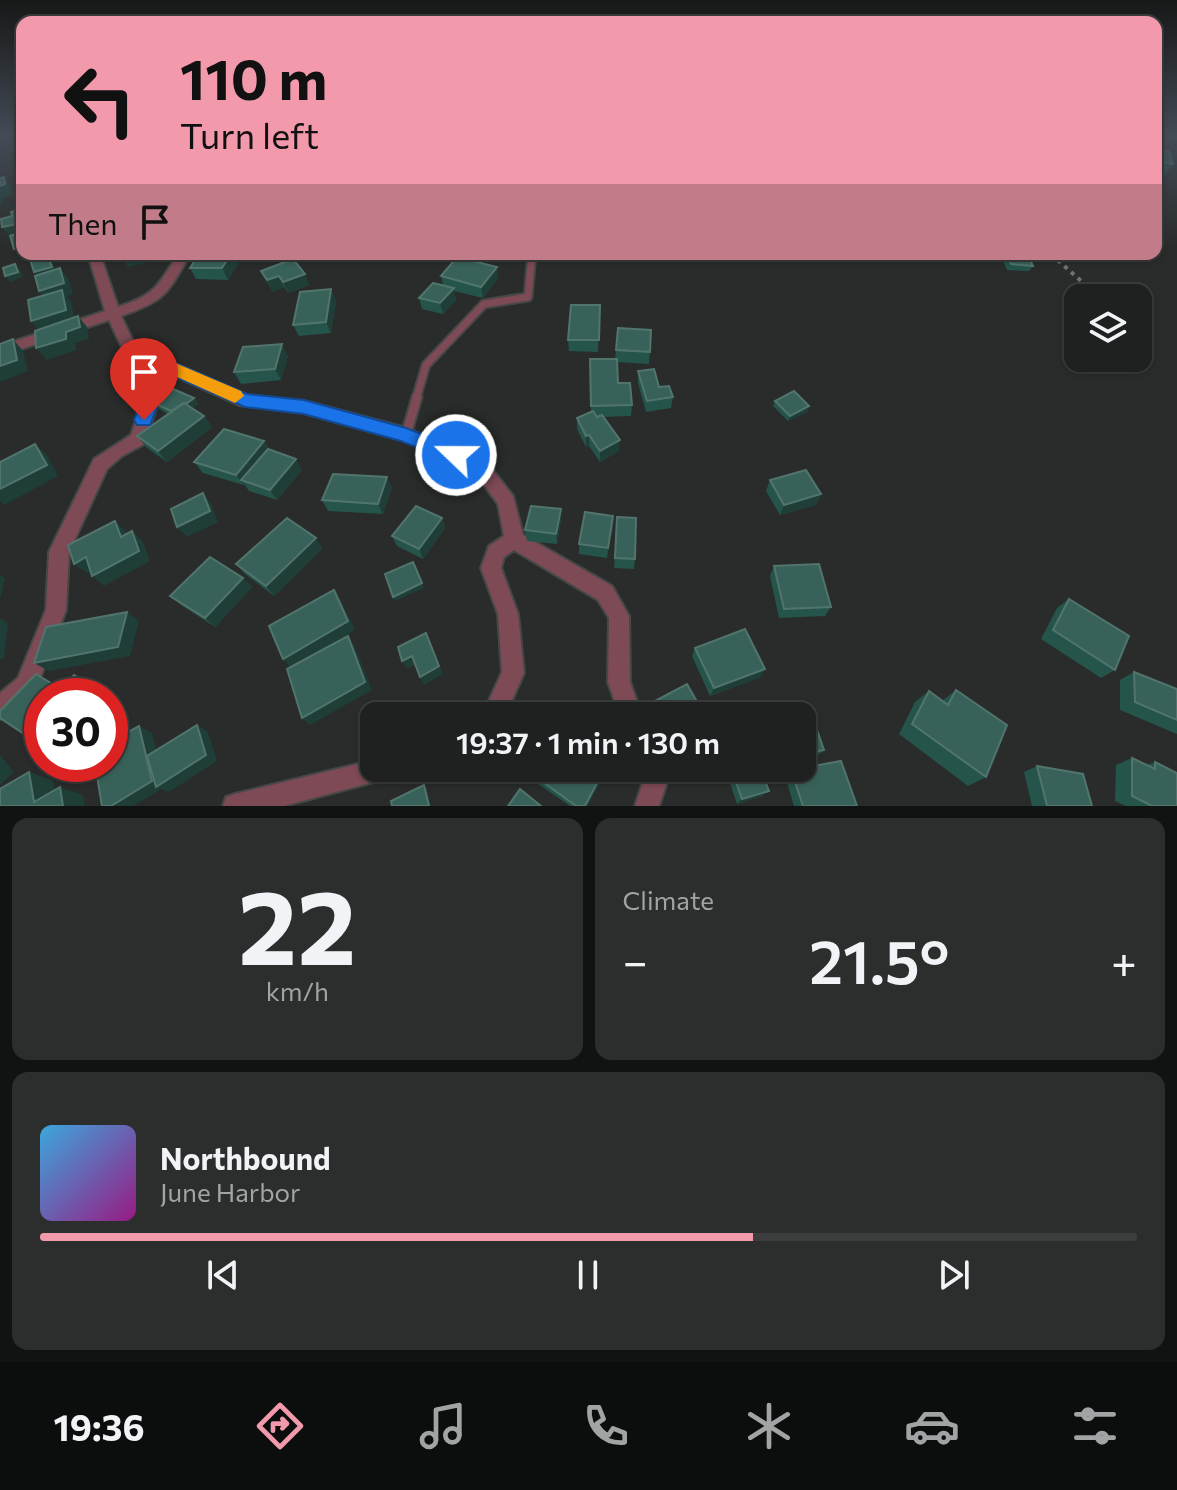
<!DOCTYPE html>
<meta charset="utf-8">
<style>
body{margin:0;font-family:Commissioner,sans-serif;background:#2c2e2d;color:#f1f3f6;height:100vh;display:flex;flex-direction:column;font-size:30px;white-space:nowrap}
*{box-sizing:border-box;margin:0}
p{font-size:26px;color:#a1a3a5}
.icon{flex:none;width:44px;height:44px;fill:none;stroke:currentColor;stroke-width:2;stroke-linecap:round;stroke-linejoin:round}
.map{position:relative;height:806px;overflow:hidden}
.details{display:flex;flex-direction:column;gap:12px;padding:12px;background:#111212;flex:1}
.details>*{flex:none}
.banner{position:absolute;left:16px;top:16px;width:1146px;height:244px;border-radius:16px;box-shadow:0 2px 6px #0004,0 0 0 2px #3c3e3e;background:#f29aac;color:#111;overflow:hidden}
.fabs{position:absolute;left:1064px;top:284px;display:grid;gap:16px}
.fabs a{display:grid;place-items:center;width:88px;height:88px;border-radius:16px;background:#1f2120;box-shadow:0 2px 6px #0004,0 0 0 2px #3c3e3e;font-size:40px}
.speed{position:absolute;left:24px;top:678px;display:flex;gap:16px;font-size:40px;font-weight:700;text-align:center}
.speed>*{display:grid;place-content:center;width:104px;height:104px;border-radius:50%;background:#1f2120;box-shadow:0 2px 6px #0004,0 0 0 2px #3c3e3e;line-height:1}
.speed .limit{border:12px solid #d22;background:#fff;color:#111}
.pin{position:absolute;display:grid;place-items:center;width:68px;height:68px;color:#fff;margin:-82px -34px;border-radius:50% 50% 50% 0;rotate:-45deg;box-shadow:0 0 8px #0007}
.pin .icon{rotate:45deg}
.me{position:absolute;width:88px;margin:-44px;rotate:292deg;stroke-linejoin:round;filter:drop-shadow(0 0 6px #0008)}
.turn{display:flex;align-items:center;gap:28px;height:168px;padding:0 32px;font-size:36px}
.turn .icon{width:104px;height:104px;stroke-width:2.5}
.turn b{display:block;font-size:56px;line-height:68px}
.then{display:flex;align-items:center;height:76px;padding:0 32px;background:#0003;gap:16px;font-size:30px}
.big{font-size:60px;font-weight:600;line-height:1.1}
.details .tile{flex:1;display:flex;flex-direction:column;justify-content:center;gap:12px;min-width:0;padding:0 28px;border-radius:16px;background:#2c2e2d}
.details .dial{align-items:center;gap:0}
.dial b{font-size:104px;line-height:1}
.song{display:flex;align-items:center;gap:24px}
.cover{width:96px;height:96px;border-radius:12px;background:linear-gradient(135deg,hsl(200 70% 55%),hsl(310 70% 35%))}
.played{height:8px;border-radius:4px;background:linear-gradient(90deg,#f29aac 65%,#3c3e3e 65%)}
.keys{display:flex;justify-content:space-around;direction:ltr}
.heat{display:flex;justify-content:space-between;align-items:center;font-size:44px;direction:ltr}
.details .tiles{flex:1;display:grid;gap:12px;grid-template-columns:1fr 1fr}
.tile:last-child{grid-column:span 2}
.trip{position:absolute;left:360px;top:702px;width:456px;height:80px;border-radius:16px;background:#1f2120;box-shadow:0 2px 6px #0004,0 0 0 2px #3c3e3e;font-weight:600;line-height:80px;text-align:center}
.tab-bar{display:flex;height:128px;justify-content:space-around;align-items:center;background:#0c0d0d;color:#a1a3a5}
.tab-bar .icon{width:56px;height:56px}
.tab-bar .selected{color:#f29aac}
.tab-bar b{font-size:36px;color:#f1f3f6}
.map>svg:first-child{display:block}
.lines{fill:none;stroke-linecap:round;stroke-linejoin:round}
.service-far1-casing{stroke:#454847;stroke-width:11}
.service-casing{stroke:#454847;stroke-width:13}
.minor-casing{stroke:#454847;stroke-width:4}
.path{stroke:#6e7170;stroke-width:4;stroke-dasharray:4 5;stroke-linecap:butt}
.service-far1{stroke:#7d4a55;stroke-width:7}
.service{stroke:#7d4a55;stroke-width:9}
.minor{fill:#7d4a55;fill-rule:evenodd}
.wall{fill:#25544a}
.shaded-wall{fill:#1f3e37}
.building{fill:#386259;stroke:#51756d;stroke-width:2}
.route{fill:#1a73e8;stroke:#114b97;stroke-width:2}
.slow{fill:#f59e0b}
</style>
<div class="map">
<svg width="1177" height="806" viewBox="0 0 1177 806">
<rect width="100%" height="100%" fill="#292c2b"/>
<g class="lines">
<!-- service-far1 casing -->
<g class="service-far1-casing">
<polyline id="service-far1" points="416,399 426,365 484,304 528,297 532,254"/>
</g>
<!-- service casing -->
<g class="service-casing">
<polyline id="service" points="406,435 417,397"/>
</g>
<!-- minor casing -->
<g class="minor-casing">
<g id="minor">
<path d="M88,254H100L118,307C155,295 158,286 178,254H190C167,294 167,300 121,316L136,347L247,395L304,401L406,428L485,460L513,496L523,535L612,586L629,616L630,682L642,716H620L608,682L609,618L598,600L514,550L504,557L501,568L518,614L524,673L505,716H482L502,672L498,614L481,568L489,546L504,536L498,504L473,470L402,440L304,413L239,405L175,376L161,394L144,444L122,456L107,469L69,552L66,610L34,694L8,716L0,719V693L18,678L46,610L49,552L52,546L94,459L131,435L146,392L162,371L125,354L109,320L0,356V346L105,311Z"/>
<polygon points="374,760 374,768 400,768 396,776 284,806 223,806 226,797 235,794"/>
<polygon points="636,768 660,768 666,785 659,806 635,806 642,785"/>
</g>
</g>
<!-- path -->
<polyline class="path" points="1051,254 1100,298"/>
<!-- service-far1 -->
<use href="#service-far1" class="service-far1"/>
<!-- service -->
<use href="#service" class="service"/>
<!-- minor -->
<use href="#minor" class="minor"/>
</g>
<!-- wall -->
<g class="wall">
<polygon points="1156,149 1173,164 1165,175 1156,173"/>
<polygon points="1002,254 1027,254 1033,266 1029,271 1007,270 1001,256"/>
<polygon points="239,262 228,280 196,279 190,268"/>
<polygon points="261,271 305,274 309,285 288,293 284,287 273,292"/>
<polygon points="441,276 498,278 483,298 454,291 456,300 443,314 422,309 419,298 443,285"/>
<polygon points="331,289 336,301 331,333 299,336 293,325"/>
<polygon points="600,305 598,352 569,351 568,340"/>
<polygon points="618,328 651,330 649,364 617,362 618,383 632,405 631,416 603,417 619,451 600,462 589,446 586,447 577,429 577,418 591,412 590,359 615,359"/>
<polygon points="288,356 281,380 241,384 234,372"/>
<polygon points="638,371 673,397 671,408 646,412 638,383"/>
<polygon points="194,398 198,404 192,408 204,416 212,427 167,462 146,447 137,436 168,414 159,409 154,403"/>
<polygon points="775,401 809,406 807,412 788,421 773,406"/>
<polygon points="264,441 270,450 302,470 277,500 249,491 245,485 244,485 203,473 194,462"/>
<polygon points="770,480 821,494 816,505 780,515 766,491"/>
<polygon points="392,487 383,514 328,511 322,500"/>
<polygon points="617,517 635,559 634,569 614,568"/>
<polygon points="442,518 445,528 423,559 397,546 392,536"/>
<polygon points="561,520 557,544 527,541 525,530"/>
<polygon points="613,526 607,558 579,554 579,544"/>
<polygon points="316,538 322,549 274,596 245,574 236,564"/>
<polygon points="774,566 831,607 825,616 779,618 770,576"/>
<polygon points="243,578 252,587 215,627 181,605 170,596"/>
<polygon points="1069,599 1115,670 1101,678 1041,639 1057,608"/>
<polygon points="695,648 761,677 710,696 692,656"/>
<polygon points="1134,672 1177,689 1177,734 1120,710 1120,680"/>
<polygon points="956,690 986,777 968,786 899,734 915,702 929,691 942,701"/>
<polygon points="655,701 705,716 657,716 653,709"/>
<polygon points="802,716 824,750 817,756 802,759"/>
<polygon points="1132,758 1147,765 1155,762 1177,806 1126,806 1115,801 1116,765"/>
<polygon points="1037,766 1092,806 1032,806 1024,772"/>
<polygon points="725,768 760,768 763,796 737,804"/>
<polygon points="607,770 587,806 570,806 537,783 536,777"/>
<polygon points="791,770 857,806 794,806 785,776"/>
</g>
<!-- shaded-wall -->
<g class="shaded-wall">
<polygon points="4,177 12,188 13,195 2,198 3,204 0,205 0,186"/>
<polygon points="22,223 22,236 11,238 2,227"/>
<polygon points="22,247 22,254 44,254 23,261 14,249"/>
<polygon points="47,254 51,259 56,272 39,278 34,272"/>
<polygon points="120,254 172,254 171,257 128,267"/>
<polygon points="231,254 235,254 239,262 228,280 222,268"/>
<polygon points="15,264 20,270 23,277 10,282 5,276"/>
<polygon points="497,267 498,278 483,298 481,287"/>
<polygon points="60,268 68,279 73,294 67,296 71,301 75,321 41,332 31,321 48,303 39,291"/>
<polygon points="305,274 309,285 288,293 283,282"/>
<polygon points="279,276 284,287 273,292 267,280"/>
<polygon points="454,288 456,300 443,314 440,303"/>
<polygon points="331,289 336,301 331,333 326,322"/>
<polygon points="78,316 87,327 89,339 75,343 76,350 47,360 36,348 66,332"/>
<polygon points="13,339 23,351 28,371 0,382 0,366"/>
<polygon points="282,344 288,356 281,380 275,369"/>
<polygon points="194,398 198,404 180,419 176,413"/>
<polygon points="809,406 807,412 788,421 790,416"/>
<polygon points="204,416 212,427 167,462 158,451"/>
<polygon points="589,435 589,446 586,447 586,436"/>
<polygon points="620,440 619,451 600,462 600,451"/>
<polygon points="264,441 271,452 241,480 245,485 244,485 236,475"/>
<polygon points="35,444 47,455 58,476 4,505 0,501 0,489"/>
<polygon points="296,459 302,470 277,500 270,490"/>
<polygon points="387,477 392,487 383,514 378,504"/>
<polygon points="203,493 211,504 218,522 187,537 177,527"/>
<polygon points="821,494 816,505 780,515 784,505"/>
<polygon points="561,509 561,520 557,544 556,534"/>
<polygon points="613,516 613,526 607,558 608,548"/>
<polygon points="442,518 445,528 423,559 419,549"/>
<polygon points="115,521 126,532 132,547 121,537"/>
<polygon points="132,531 143,542 150,561 104,586 92,576"/>
<polygon points="316,538 322,549 274,596 266,586"/>
<polygon points="86,557 98,567 87,573 74,564"/>
<polygon points="413,562 424,588 395,601 393,597"/>
<polygon points="0,575 5,578 0,599"/>
<polygon points="243,578 252,587 215,627 205,618"/>
<polygon points="334,590 340,599 355,630 291,668 283,659"/>
<polygon points="127,612 139,621 130,656 49,671 34,663"/>
<polygon points="0,618 8,623 4,658 0,660"/>
<polygon points="426,633 443,674 424,685 420,677"/>
<polygon points="348,636 354,645 372,690 310,725 302,718"/>
<polygon points="412,656 417,664 407,669 402,661"/>
<polygon points="765,669 761,677 710,696 714,688"/>
<polygon points="36,674 74,696 86,682 100,690 94,696 73,696"/>
<polygon points="197,725 208,732 217,761 169,792 161,789 133,806 111,806 139,726 152,733 164,782"/>
<polygon points="0,755 14,772 0,785"/>
<polygon points="605,768 607,768 607,770 587,806 585,806"/>
<polygon points="29,772 53,780 58,806 34,802"/>
<polygon points="424,785 426,788 431,806 429,806"/>
<polygon points="60,787 83,795 85,806 63,806"/>
<polygon points="769,791 763,796 737,804 742,799"/>
</g>
<!-- building -->
<g class="building">
<polygon points="1156,149 1169,151 1173,164 1156,161"/>
<polygon points="4,177 5,184 0,186 0,178"/>
<polygon points="22,209 22,223 2,227 1,219 12,216 11,212"/>
<polygon points="22,232 22,247 14,249 10,236"/>
<polygon points="47,254 52,267 34,272 30,259"/>
<polygon points="199,254 231,254 222,268 190,268"/>
<polygon points="1006,254 1027,254 1033,266 1011,264"/>
<polygon points="457,257 497,267 481,287 441,276"/>
<polygon points="293,259 305,274 283,282 279,276 267,280 261,271"/>
<polygon points="15,264 18,272 5,276 3,268"/>
<polygon points="60,268 64,283 39,291 35,276"/>
<polygon points="433,283 454,288 440,303 419,298"/>
<polygon points="331,289 326,322 293,325 300,292"/>
<polygon points="62,290 66,310 31,321 28,300"/>
<polygon points="571,305 600,305 599,340 568,340"/>
<polygon points="78,316 80,327 66,332 66,339 36,348 35,331"/>
<polygon points="618,328 651,330 650,352 616,350"/>
<polygon points="13,339 17,360 0,366 0,344"/>
<polygon points="282,344 275,369 234,372 243,347"/>
<polygon points="590,359 617,359 618,383 630,383 632,405 591,406"/>
<polygon points="654,369 659,387 669,386 673,397 647,401 638,371"/>
<polygon points="173,389 194,398 186,404 184,403 171,411 154,403"/>
<polygon points="794,391 809,406 790,416 775,401"/>
<polygon points="184,403 204,416 158,451 137,436"/>
<polygon points="593,411 597,417 602,415 620,440 600,451 589,435 586,436 577,418"/>
<polygon points="224,429 264,441 236,475 194,462"/>
<polygon points="35,444 47,465 0,489 0,462"/>
<polygon points="268,449 296,459 270,490 241,480"/>
<polygon points="806,470 821,494 784,505 770,480"/>
<polygon points="333,474 387,477 378,504 322,500"/>
<polygon points="203,493 210,511 177,527 171,509"/>
<polygon points="416,506 442,518 419,549 392,536"/>
<polygon points="531,506 561,509 556,534 525,530"/>
<polygon points="585,512 613,516 608,548 579,544"/>
<polygon points="617,517 636,518 635,559 615,558"/>
<polygon points="287,518 316,538 266,586 236,564"/>
<polygon points="115,521 121,537 132,531 139,551 92,576 86,557 74,564 68,545"/>
<polygon points="210,557 243,578 205,618 170,596"/>
<polygon points="413,562 422,583 393,597 385,574"/>
<polygon points="819,564 831,607 784,609 774,566"/>
<polygon points="334,590 348,621 283,659 269,626"/>
<polygon points="1069,599 1129,636 1115,670 1053,630"/>
<polygon points="127,612 118,647 34,663 46,627"/>
<polygon points="745,629 765,669 714,688 695,648"/>
<polygon points="426,633 439,666 420,677 412,656 402,661 398,647"/>
<polygon points="348,636 365,682 302,718 287,669"/>
<polygon points="1134,672 1177,689 1177,720 1135,702"/>
<polygon points="36,674 61,689 74,675 86,682 73,696 42,696 42,746 0,718 0,711"/>
<polygon points="687,684 705,716 662,716 655,701"/>
<polygon points="956,690 1007,725 986,777 912,724 929,691 948,705"/>
<polygon points="810,710 824,750 802,754 802,716 777,716"/>
<polygon points="197,725 206,755 156,787 147,756"/>
<polygon points="139,726 152,781 111,806 102,806 95,764 110,764 110,742"/>
<polygon points="1132,758 1155,769 1155,762 1177,773 1177,806 1152,806 1132,796"/>
<polygon points="841,761 857,806 803,806 791,770"/>
<polygon points="1037,766 1083,774 1092,806 1047,806"/>
<polygon points="541,768 605,768 585,806 576,806 536,777"/>
<polygon points="731,768 760,768 769,791 742,799"/>
<polygon points="29,772 34,802 60,787 63,806 0,806 0,789"/>
<polygon points="424,785 429,806 392,806 391,801"/>
<polygon points="520,789 541,806 508,806"/>
</g>
<!-- sky -->
<linearGradient id="sky" x2="0" y2="1"><stop stop-color="#171818"/><stop offset="0.55" stop-color="#434b55"/><stop offset="1" stop-color="#434b55" stop-opacity="0"/></linearGradient>
<rect width="1177" height="247" fill="url(#sky)"/>
<!-- route -->
<path class="route" d="M173,362L247,394L304,400L406,428L463,450L466,455L463,461L456,463L401,441L304,414L245,407L176,377L162,395L150,425H137L134,420C142,400 151,370 173,362Z"/>
<!-- slow -->
<polygon class="slow" points="173,362 241,391 244,396 235,403 175,376 165,376 162,371 167,364"/>
</svg>
<div class="fabs">
<a><svg class="icon" aria-label="layers" viewBox="0 0 24 24"><path d="M12 4l9 5-9 5-9-5zM3 14l9 5 9-5"/></svg></a>
</div>
<div class="speed"><div class="limit">30</div></div>
<div class="pin" style="left:144px;top:420px;background:#d93025"><svg class="icon" aria-label="arrive" viewBox="0 0 24 24"><path d="M6 21V4h12l-3 4 3 4H6"/></svg></div>
<svg class="me" style="left:456px;top:455px" viewBox="-20 -20 40 40"><circle r="17" fill="#1a73e8" stroke="#fff" stroke-width="3"/><path d="M0-11L8 9 0 5-8 9z" fill="#fff"/></svg>
<div class="trip">19:37 · 1 min · 130 m</div>
<div class="banner">
<div class="turn"><svg class="icon" aria-label="left" viewBox="0 0 24 24"><path d="M17 20v-9H6M10 6l-5 5 5 5"/></svg><div><b>110 m</b>Turn left</div></div>
<div class="then">Then<svg class="icon" aria-label="arrive" viewBox="0 0 24 24"><path d="M6 21V4h12l-3 4 3 4H6"/></svg></div>
</div>
</div>
<section class="details">
<div class="tiles">
<div class="tile dial"><b>22</b><p>km/h</p></div>
<div class="tile"><p>Climate</p>
<div class="heat"><a>−</a><b class="big">21.5°</b><a>+</a></div>
</div>
<div class="tile">
<div class="song"><i class="cover"></i><div><b>Northbound</b><p>June Harbor</p></div></div>
<div class="played"></div>
<div class="keys"><svg class="icon" aria-label="previous" viewBox="0 0 24 24"><path d="M18 5L8 12l10 7zM5 5v14"/></svg><svg class="icon" aria-label="pause" viewBox="0 0 24 24"><path d="M8 5v14M16 5v14"/></svg><svg class="icon" aria-label="next" viewBox="0 0 24 24"><path d="M6 5l10 7-10 7zM19 5v14"/></svg></div>
</div>
</div>
</section>
<nav class="tab-bar">
<b>19:36</b>
<svg class="icon selected" aria-label="directions" viewBox="0 0 24 24"><path d="M12 3l9 9-9 9-9-9zM9 14v-3h6M13 9l2 2-2 2"/></svg>
<svg class="icon" aria-label="music" viewBox="0 0 24 24"><path d="M9 18V5l10-2v13"/><circle cx="6" cy="18" r="3"/><circle cx="16" cy="16" r="3"/></svg>
<svg class="icon" aria-label="phone" viewBox="0 0 24 24"><path d="M5 4h4l2 5-3 2q2 4 5 5l2-3 5 2v4C11 20 4 13 5 4z"/></svg>
<svg class="icon" aria-label="climate" viewBox="0 0 24 24"><path d="M12 3v18M4 7l16 10M4 17L20 7"/></svg>
<svg class="icon" aria-label="car" viewBox="0 0 24 24"><path d="M5 17H2v-5l4-1 3-4h7l3 4 3 1v5h-3M9 17h6M6 11h13"/><circle cx="7" cy="17" r="2"/><circle cx="17" cy="17" r="2"/></svg>
<svg class="icon" aria-label="filters" viewBox="0 0 24 24"><path d="M4 7h16M4 17h16"/><circle cx="9" cy="7" r="2"/><circle cx="15" cy="17" r="2"/></svg>
</nav>
